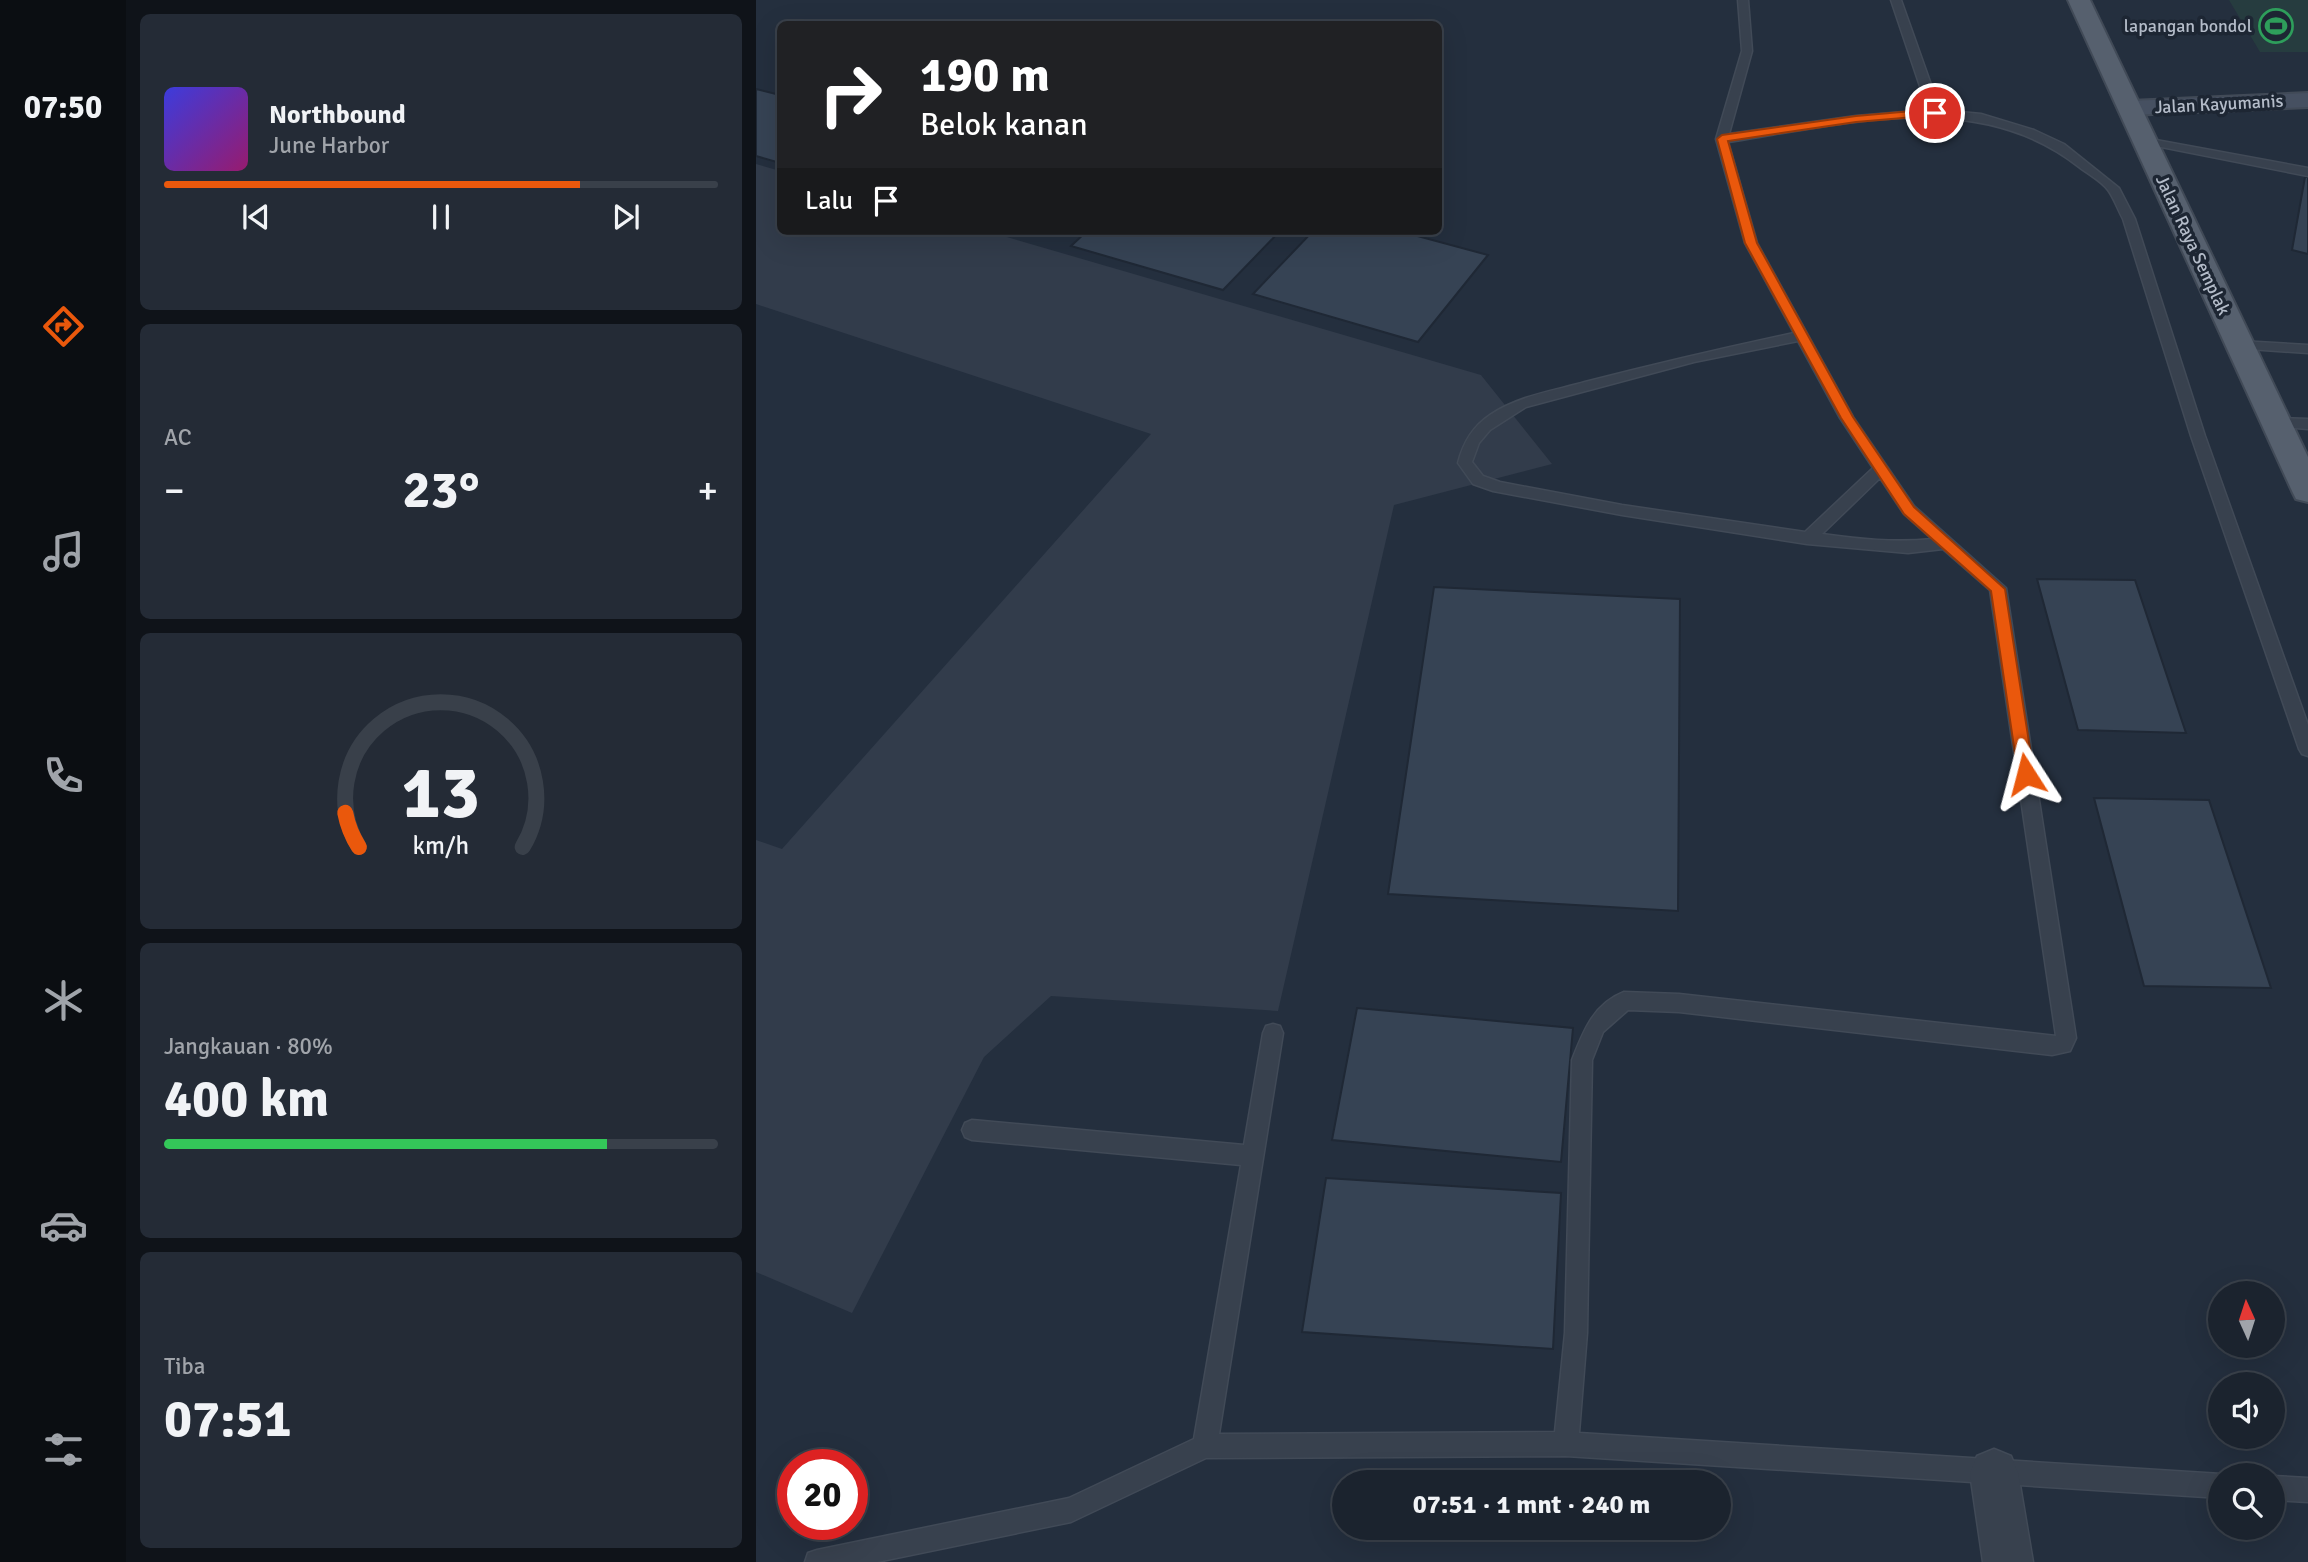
<!DOCTYPE html>
<html lang="id">
<meta charset="utf-8">
<style>
body{margin:0;font-family:Signika,sans-serif;background:#242b36;color:#f1f3f6;height:100vh;display:flex;flex-direction:column;font-size:26px;white-space:nowrap}
*{box-sizing:border-box;margin:0}
p{font-size:23px;color:#a0a4aa}
.icon{flex:none;width:38px;height:38px;fill:none;stroke:currentColor;stroke-width:2;stroke-linecap:round;stroke-linejoin:round}
.map{position:relative;flex:1;overflow:hidden}
.details{display:flex;flex-direction:column;gap:14px;padding:14px;background:#0f1319;width:630px}
.details>*{flex:none}
.guide{position:absolute;left:21px;top:21px;width:665px;height:214px;border-radius:10px;box-shadow:0 7px 28px #0002,0 0 0 2px #39404a;background:#202124;color:#fff;overflow:hidden}
.needle{width:46px;rotate:357deg}
.fabs{position:absolute;left:1452px;top:1281px;display:grid;gap:14px}
.fabs a{display:grid;place-items:center;width:77px;height:77px;border-radius:50%;background:#1b232e;box-shadow:0 7px 28px #0002,0 0 0 2px #39404a;font-size:35px}
.speed{position:absolute;left:21px;top:1449px;display:flex;gap:14px;font-size:35px;font-weight:700;text-align:center}
.speed>*{display:grid;place-content:center;width:91px;height:91px;border-radius:50%;background:#1b232e;box-shadow:0 7px 28px #0002,0 0 0 2px #39404a;line-height:1}
.speed .limit{border:10px solid #d22;background:#fff;color:#111}
.pin{position:absolute;display:grid;place-items:center;width:60px;height:60px;color:#fff;margin:-30px;border:4px solid #fff;border-radius:50%;box-shadow:0 2px 7px #0007}
.me{position:absolute;width:77px;margin:-38px;rotate:351deg;stroke-linejoin:round;filter:drop-shadow(0 0 5px #0008)}
.turn{display:flex;align-items:center;gap:24px;height:147px;padding:0 28px;font-size:32px}
.turn .icon{width:91px;height:91px;stroke-width:2.5}
.turn b{display:block;font-size:49px;line-height:60px}
.then{display:flex;align-items:center;height:66px;padding:0 28px;background:#0003;gap:14px;font-size:26px}
.big{font-size:52px;font-weight:700;line-height:1.1}
.details .widget{flex:1;display:flex;flex-direction:column;justify-content:center;gap:10px;min-width:0;padding:0 24px;border-radius:10px;background:#242b36}
.details .dial{align-items:center;gap:0}
.dial svg{height:182px;overflow:visible;fill:none;stroke:#39404a;stroke-width:7;stroke-linecap:round;text-anchor:middle}
.dial text{fill:#f1f3f6;stroke:none}
.song{display:flex;align-items:center;gap:21px}
.cover{width:84px;height:84px;border-radius:10px;background:linear-gradient(135deg,hsl(240 70% 55%),hsl(320 70% 35%))}
.played{height:7px;border-radius:4px;background:linear-gradient(90deg,#ea580c 75%,#39404a 75%)}
.keys{display:flex;justify-content:space-around;direction:ltr}
.heat{display:flex;justify-content:space-between;align-items:center;font-size:38px;direction:ltr}
.charge{height:10px;border-radius:5px;background:linear-gradient(90deg,#34c759 80%,#39404a 0)}
.trip{position:absolute;left:576px;top:1470px;width:399px;height:70px;border-radius:35px;background:#1b232e;box-shadow:0 7px 28px #0002,0 0 0 2px #39404a;font-weight:700;line-height:70px;text-align:center}
main{display:flex;flex:1;min-height:0}
.menu{display:flex;flex-direction:column;width:126px;justify-content:space-around;align-items:center;background:#0b0e12;color:#a0a4aa}
.menu .icon{width:49px;height:49px}
.menu .on{color:#ea580c}
.menu b{font-size:32px;color:#f1f3f6}
.map>svg:first-child{display:block}
.airport{fill:#323c4b}
.green{fill:#263c3f}
.building{fill:#364354;stroke:#1f2835;stroke-width:2}
.lines{fill:none;stroke-linecap:round;stroke-linejoin:round}
.lane-casing{stroke:#414a57;stroke-width:3}
.street-casing{stroke:#414a57;stroke-width:3}
.secondary-casing{stroke:#414a57;stroke-width:4}
.primary-casing{stroke:#414a57;stroke-width:4}
.lane{fill:#38414e;fill-rule:evenodd}
.street{fill:#38414e;fill-rule:evenodd}
.secondary{fill:#465061;fill-rule:evenodd}
.primary{fill:#56606e;fill-rule:evenodd}
.route{fill:#ea580c;stroke:#983908;stroke-width:2}
.labels{text-anchor:middle;stroke-width:7;stroke-linejoin:round;paint-order:stroke}
.far-poi-label{font-size:18px;fill:#b4bcc9;stroke:#1d2633;text-anchor:end}
.far-street-label{font-size:18px;fill:#b4bcc9;stroke:#1d2633}
</style>
<main>
<nav class="menu">
<b>07:50</b>
<svg class="icon on" aria-label="directions" viewBox="0 0 24 24"><path d="M12 3l9 9-9 9-9-9zM9 14v-3h6M13 9l2 2-2 2"/></svg>
<svg class="icon" aria-label="music" viewBox="0 0 24 24"><path d="M9 18V5l10-2v13"/><circle cx="6" cy="18" r="3"/><circle cx="16" cy="16" r="3"/></svg>
<svg class="icon" aria-label="phone" viewBox="0 0 24 24"><path d="M5 4h4l2 5-3 2q2 4 5 5l2-3 5 2v4C11 20 4 13 5 4z"/></svg>
<svg class="icon" aria-label="climate" viewBox="0 0 24 24"><path d="M12 3v18M4 7l16 10M4 17L20 7"/></svg>
<svg class="icon" aria-label="car" viewBox="0 0 24 24"><path d="M5 17H2v-5l4-1 3-4h7l3 4 3 1v5h-3M9 17h6M6 11h13"/><circle cx="7" cy="17" r="2"/><circle cx="17" cy="17" r="2"/></svg>
<svg class="icon" aria-label="filters" viewBox="0 0 24 24"><path d="M4 7h16M4 17h16"/><circle cx="9" cy="7" r="2"/><circle cx="15" cy="17" r="2"/></svg>
</nav>
<section class="details">
<div class="widget">
<div class="song"><i class="cover"></i><div><b>Northbound</b><p>June Harbor</p></div></div>
<div class="played"></div>
<div class="keys"><svg class="icon" aria-label="previous" viewBox="0 0 24 24"><path d="M18 5L8 12l10 7zM5 5v14"/></svg><svg class="icon" aria-label="pause" viewBox="0 0 24 24"><path d="M8 5v14M16 5v14"/></svg><svg class="icon" aria-label="next" viewBox="0 0 24 24"><path d="M6 5l10 7-10 7zM19 5v14"/></svg></div>
</div>
<div class="widget"><p>AC</p>
<div class="heat"><a>−</a><b class="big">23°</b><a>+</a></div>
</div>
<div class="widget dial"><svg viewBox="0 0 100 80">
<path d="M14 69A42 42 0 1 1 86 69"/>
<path d="M14 69A42 42 0 0 1 8 54" stroke="#ea580c"/>
<text x="50" y="56" font-size="32" font-weight="700">13</text>
<text x="50" y="72" font-size="11">km/h</text>
</svg></div>
<div class="widget"><p>Jangkauan · 80%</p><b class="big">400 km</b><div class="charge"></div></div>
<div class="widget"><p>Tiba</p><b class="big">07:51</b></div>
</section>
<div class="map">
<svg width="1552" height="1562" viewBox="0 0 1552 1562">
<rect width="100%" height="100%" fill="#242f3e"/>
<!-- airport -->
<polygon class="airport" points="0,164 24,171 24,231 230,231 725,375 796,464 638,505 522,1011 295,996 228,1057 96,1313 0,1272 0,840 26,849 395,434 0,304"/>
<!-- green -->
<polygon class="green" points="1473,0 1552,0 1552,52 1504,52"/>
<!-- building -->
<g class="building">
<polygon points="0,89 24,95 24,163 0,156"/>
<polygon points="1549,177 1552,177 1552,254 1536,250"/>
<polygon points="331,231 524,231 467,290 315,246"/>
<polygon points="557,231 643,231 732,255 662,342 497,294"/>
<polygon points="1281,579 1379,580 1430,733 1322,730"/>
<polygon points="678,587 924,599 922,911 632,894"/>
<polygon points="1338,798 1453,800 1515,988 1388,986"/>
<polygon points="601,1008 817,1028 805,1162 576,1140"/>
<polygon points="570,1178 805,1193 797,1349 546,1332"/>
</g>
<g class="lines">
<!-- lane casing -->
<g class="lane-casing">
<g id="lane">
<path d="M982,0H992L996,51L973,134L1100,116L1172,110L1135,0H1145L1184,110L1225,114L1278,130L1308,144L1363,188L1379,219L1449,436L1552,725V756L1546,754L1543,749L1435,436L1367,219C1362,210 1358,198 1352,190C1345,181 1332,174 1323,167C1222,87 1089,124 972,142L1001,243L1097,417L1158,506L1250,588L1320,1038L1314,1051L1296,1055L923,1012L872,1010L847,1032L836,1060L831,1333L823,1433L1465,1474L1468,1475H1465V1498L810,1456L450,1458L315,1522L121,1562H49L52,1553L61,1550L313,1498L438,1439L485,1165L216,1140L209,1137L206,1130L209,1123L216,1120L488,1145L507,1033L510,1026L517,1024L524,1026L527,1033L463,1434L799,1432L809,1333L816,1060C827,1032 837,1004 868,992L923,994L1300,1036L1234,590L1187,549L1152,553L1051,544L866,515L737,491L717,484L702,463C707,443 716,427 734,415C762,396 797,391 829,382C899,364 968,348 1038,333L989,243L960,139L986,51ZM1042,341L1084,418L1117,468L1049,532L866,505L744,482L727,476L716,462L723,443L734,430L770,407L938,362ZM1124,478L1148,514L1176,539C1139,543 1103,539 1066,534Z"/>
<polygon points="1389,138 1552,168 1552,176 1385,143 1383,141"/>
<polygon points="1484,341 1552,345 1552,353 1479,348 1479,342"/>
<polygon points="1520,418 1552,419 1552,429 1515,426 1515,420"/>
<polygon points="1517,1476 1552,1478 1552,1502 1517,1500"/>
</g>
</g>
<!-- street casing -->
<g class="street-casing">
<polygon id="street" points="1238,1449 1255,1456 1262,1473 1277,1562 1227,1562 1214,1473 1221,1456"/>
</g>
<!-- secondary casing -->
<g class="secondary-casing">
<polygon id="secondary" points="1552,93 1552,107 1374,115 1365,113 1362,108 1365,103 1374,101"/>
</g>
<!-- primary casing -->
<g class="primary-casing">
<polygon id="primary" points="1312,0 1334,0 1552,457 1552,502 1540,499 1536,491"/>
</g>
<!-- lane -->
<use href="#lane" class="lane"/>
<!-- street -->
<use href="#street" class="street"/>
<!-- secondary -->
<use href="#secondary" class="secondary"/>
<!-- primary -->
<use href="#primary" class="primary"/>
</g>
<!-- route -->
<polygon class="route" points="1179,109 1182,110 1182,115 1100,122 972,141 1001,243 1097,417 1158,507 1249,589 1278,774 1270,780 1262,774 1235,591 1148,514 1085,418 989,243 961,139 966,135 1100,116"/>
<!-- icons -->
<defs>
<g id="stadium-ring" transform="scale(1.75)"><circle r="9.5" fill="#1d2633" stroke="#2e9e5b" stroke-width="1.5"/><path d="M0-5a6.5 5 0 1 0 0 10a6.5 5 0 1 0 0-10ZM-3.5-1.8h7v3.6h-7Z" fill="#2e9e5b"/></g>
</defs>
<g fill-rule="evenodd">
<use href="#stadium-ring" x="1520" y="26"/>
</g>
<g class="labels">
<!-- far-poi labels -->
<g class="far-poi-label">
<text x="1496" y="32">lapangan bondol</text>
</g>
<!-- far-street labels -->
<g class="far-street-label">
<text transform="translate(1463 104) rotate(-3)" y="6">Jalan Kayumanis</text>
<text transform="translate(1437 245) rotate(65)" y="6">Jalan Raya Semplak</text>
</g>
</g>
</svg>
<div class="fabs">
<a><svg class="needle" viewBox="-14 -14 28 28"><path d="M0-13l5 13h-10z" fill="#e53935"/><path d="M0 13l5-13h-10z" fill="#a0a4aa"/></svg></a>
<a><svg class="icon" aria-label="sound" viewBox="0 0 24 24"><path d="M4 9h4l5-4v14l-5-4H4zM17 9q2 3 0 6"/></svg></a>
<a><svg class="icon" aria-label="search" viewBox="0 0 24 24"><circle cx="10" cy="10" r="6"/><path d="M15 15l6 6"/></svg></a>
</div>
<div class="speed"><div class="limit">20</div></div>
<div class="pin" style="left:1179px;top:113px;background:#d93025"><svg class="icon" aria-label="arrive" viewBox="0 0 24 24"><path d="M6 21V4h12l-3 4 3 4H6"/></svg></div>
<svg class="me" style="left:1270px;top:774px" viewBox="-20 -20 40 40"><path d="M0-17L14 15 0 8-14 15z" fill="#ea580c" stroke="#fff" stroke-width="4"/></svg>
<div class="trip">07:51 · 1 mnt · 240 m</div>
<div class="guide">
<div class="turn"><svg class="icon" aria-label="right" viewBox="0 0 24 24"><path d="M7 20v-9h11M14 6l5 5-5 5"/></svg><div><b>190 m</b>Belok kanan</div></div>
<div class="then">Lalu<svg class="icon" aria-label="arrive" viewBox="0 0 24 24"><path d="M6 21V4h12l-3 4 3 4H6"/></svg></div>
</div>
</div>
</main>
